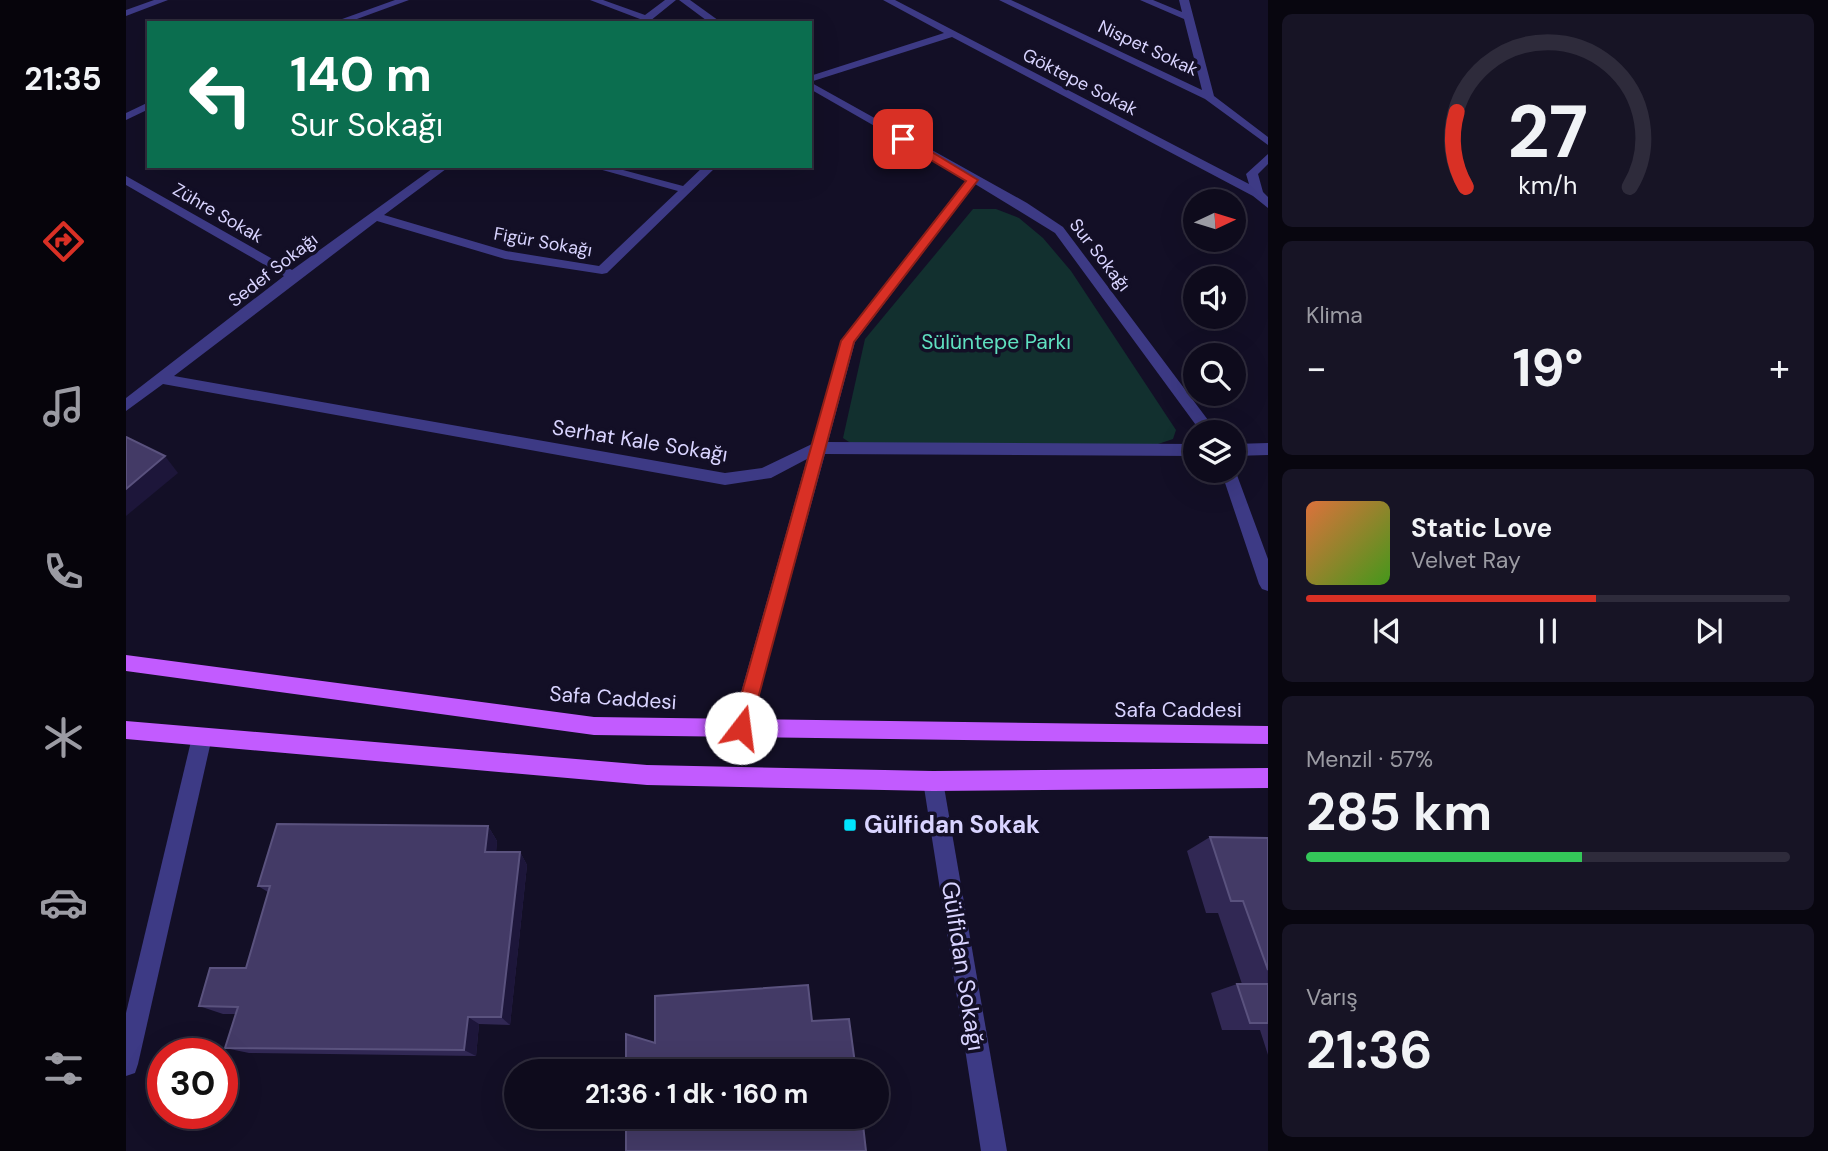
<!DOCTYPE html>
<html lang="tr">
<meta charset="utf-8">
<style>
body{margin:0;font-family:"DM Sans",sans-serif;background:#171425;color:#f1f3f6;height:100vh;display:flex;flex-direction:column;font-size:26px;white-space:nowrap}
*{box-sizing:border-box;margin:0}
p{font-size:23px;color:#9b9ba3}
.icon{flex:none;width:38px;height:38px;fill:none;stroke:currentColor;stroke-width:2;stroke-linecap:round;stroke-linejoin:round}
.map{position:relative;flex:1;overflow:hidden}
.side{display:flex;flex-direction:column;gap:14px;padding:14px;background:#08060f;width:560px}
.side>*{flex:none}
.hud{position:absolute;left:21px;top:21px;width:665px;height:147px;border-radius:0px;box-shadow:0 7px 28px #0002,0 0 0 2px #2e2b3b;background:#0b6e4f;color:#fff;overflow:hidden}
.needle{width:46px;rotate:86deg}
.buttons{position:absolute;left:1057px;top:189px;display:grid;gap:14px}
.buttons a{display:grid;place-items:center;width:63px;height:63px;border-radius:50%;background:#0e0b1c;box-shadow:0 7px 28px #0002,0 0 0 2px #2e2b3b;font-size:35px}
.speed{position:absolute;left:21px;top:1038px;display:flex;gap:14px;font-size:35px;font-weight:700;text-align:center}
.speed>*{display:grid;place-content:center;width:91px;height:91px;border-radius:50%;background:#0e0b1c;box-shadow:0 7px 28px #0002,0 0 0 2px #2e2b3b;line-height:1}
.speed .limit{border:10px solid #d22;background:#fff;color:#111}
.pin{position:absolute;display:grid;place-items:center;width:60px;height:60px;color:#fff;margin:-30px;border-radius:14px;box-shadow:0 4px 10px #0006}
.me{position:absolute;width:77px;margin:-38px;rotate:15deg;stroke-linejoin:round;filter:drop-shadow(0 0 5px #0008)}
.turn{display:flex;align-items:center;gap:24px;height:147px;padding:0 28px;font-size:32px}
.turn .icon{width:91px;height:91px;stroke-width:2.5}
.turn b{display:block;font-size:49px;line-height:60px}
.big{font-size:52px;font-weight:700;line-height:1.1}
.side .card{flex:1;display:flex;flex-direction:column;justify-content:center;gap:10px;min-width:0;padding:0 24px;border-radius:10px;background:#171425}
.side .dial{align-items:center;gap:0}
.dial svg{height:182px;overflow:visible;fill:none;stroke:#2e2b3b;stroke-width:7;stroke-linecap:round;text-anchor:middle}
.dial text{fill:#f1f3f6;stroke:none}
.song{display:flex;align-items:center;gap:21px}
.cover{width:84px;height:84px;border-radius:10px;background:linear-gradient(135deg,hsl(20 70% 55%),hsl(100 70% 35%))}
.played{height:7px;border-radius:4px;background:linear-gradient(90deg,#d93025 60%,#2e2b3b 60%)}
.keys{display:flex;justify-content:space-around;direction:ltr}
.heat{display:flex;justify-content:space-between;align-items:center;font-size:38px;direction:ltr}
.charge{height:10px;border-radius:5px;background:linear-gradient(90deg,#34c759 57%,#2e2b3b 0)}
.trip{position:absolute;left:378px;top:1059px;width:385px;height:70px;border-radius:35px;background:#0e0b1c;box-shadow:0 7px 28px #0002,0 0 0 2px #2e2b3b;font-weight:700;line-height:70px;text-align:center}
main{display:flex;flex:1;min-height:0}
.menu{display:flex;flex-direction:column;width:126px;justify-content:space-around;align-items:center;background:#06040b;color:#9b9ba3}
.menu .icon{width:49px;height:49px}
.menu .current{color:#d93025}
.menu b{font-size:32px;color:#f1f3f6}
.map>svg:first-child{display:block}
.green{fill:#12302f}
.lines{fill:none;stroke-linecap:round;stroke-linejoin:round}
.minor{fill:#3d3a85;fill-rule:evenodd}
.tertiary{fill:#3d3a85;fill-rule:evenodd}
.primary{fill:#c25bff;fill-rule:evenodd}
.wall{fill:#312854}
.shaded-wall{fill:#1d163a}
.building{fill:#433a66;stroke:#5a527e;stroke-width:2}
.route{fill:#d93025;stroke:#8d1f18;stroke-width:2}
.poi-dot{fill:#00e5ff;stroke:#130f26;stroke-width:2.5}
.labels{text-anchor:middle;stroke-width:7;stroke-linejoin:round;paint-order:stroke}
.far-street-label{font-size:18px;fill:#d9d4ff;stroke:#130f26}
.park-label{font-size:21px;fill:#5fe0c0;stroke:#130f26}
.street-label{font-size:21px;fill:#d9d4ff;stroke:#130f26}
.near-poi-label{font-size:24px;font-weight:bold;fill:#d9d4ff;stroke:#130f26;text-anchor:start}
.near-street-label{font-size:24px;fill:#d9d4ff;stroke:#130f26}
</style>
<main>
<nav class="menu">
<b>21:35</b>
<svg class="icon current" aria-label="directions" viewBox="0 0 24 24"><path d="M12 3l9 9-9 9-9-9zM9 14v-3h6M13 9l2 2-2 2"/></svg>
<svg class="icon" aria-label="music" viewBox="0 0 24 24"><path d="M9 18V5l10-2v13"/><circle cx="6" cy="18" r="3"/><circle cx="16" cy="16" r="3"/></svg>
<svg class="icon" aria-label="phone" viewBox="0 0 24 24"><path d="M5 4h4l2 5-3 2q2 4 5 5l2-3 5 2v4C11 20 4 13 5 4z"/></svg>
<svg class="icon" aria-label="climate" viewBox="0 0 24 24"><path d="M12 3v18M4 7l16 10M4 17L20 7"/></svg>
<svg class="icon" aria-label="car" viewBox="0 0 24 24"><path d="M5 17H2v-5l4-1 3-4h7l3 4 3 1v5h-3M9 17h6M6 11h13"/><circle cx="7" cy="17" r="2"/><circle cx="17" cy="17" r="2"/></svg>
<svg class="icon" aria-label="filters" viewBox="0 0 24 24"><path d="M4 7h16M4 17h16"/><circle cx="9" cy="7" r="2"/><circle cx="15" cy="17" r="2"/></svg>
</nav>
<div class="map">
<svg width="1142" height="1151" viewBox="0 0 1142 1151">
<rect width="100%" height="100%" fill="#130f26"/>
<!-- green -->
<polygon class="green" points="847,209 870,209 893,218 917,238 945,271 1050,430 1047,439 1032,444 726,444 717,438 739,339"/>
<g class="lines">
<!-- minor -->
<g class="minor">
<polygon points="269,0 283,0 220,23 205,23"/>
<polygon points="464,0 477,0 519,15 539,0 550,0 524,21 510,23 514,19"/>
<polygon points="553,0 564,0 596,23 584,23"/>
<polygon points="757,0 769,0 1123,184 1120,174 1142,154 1142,164 1132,174 1137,192 1142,197 1142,208 1127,196 826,37 684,82 901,203 937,227 1091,432 1075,432 929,233 849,184 729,342 702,442 1069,444 1069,456 699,454 622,734 615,737 608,734 605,728 681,459 645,478 599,485 37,384 0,411 0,398 158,276 0,185 0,176 166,270 310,166 324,166 258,215 380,251 473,266 552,191 462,166 482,166 557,186 578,166 591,166 481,273 476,274 379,259 251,221 48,376 599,473 636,468 686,444 715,341 841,179 684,89 684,76 818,33"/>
<polygon points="873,0 885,0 1076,90 1058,19 1014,0 1027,0 1056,12 1053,0 1063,0 1088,96 1142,137 1142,145 1079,99"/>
<polygon points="23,102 23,109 0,120 0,113"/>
<polygon points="1142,443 1142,455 1108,456 1108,444"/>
<polygon points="1108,467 1142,559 1142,591 1136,589 1133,584 1095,471 1108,471"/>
<polygon points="76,728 83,730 86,737 12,1064 9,1073 0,1076 0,1013 66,737 69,730"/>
<polygon points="807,771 814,774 817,781 881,1151 855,1151 797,781 800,774"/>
</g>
<!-- tertiary -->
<polygon class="tertiary" points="28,0 42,0 0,16 0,10"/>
<!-- primary -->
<g class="primary">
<polygon points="0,655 468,717 1142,726 1142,744 468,735 0,671"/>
<polygon points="0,721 521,765 807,771 1142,768 1142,788 807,791 521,785 0,739"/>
</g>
</g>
<!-- wall -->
<g class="wall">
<polygon points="362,826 371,841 370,852 394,852 401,865 384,1025 353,1024 350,1056 123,1053 99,1048 110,1014 97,1014 73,1006 120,968 142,892 132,886"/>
<polygon points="1084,837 1142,838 1142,1055 1134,1030 1096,1030 1085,993 1111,984 1116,984 1092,913 1080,913 1061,851"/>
</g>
<!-- shaded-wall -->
<g class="shaded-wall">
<polygon points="39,456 52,473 0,516 0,489"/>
<polygon points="362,826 371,841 369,866 359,852"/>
<polygon points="394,852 401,865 384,1025 375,1017"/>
<polygon points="342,1017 353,1024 350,1056 338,1050"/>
</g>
<!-- building -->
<g class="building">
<polygon points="0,437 39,456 0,489"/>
<polygon points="151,824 362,826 359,852 394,852 375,1017 342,1017 338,1050 99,1048 112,1007 73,1006 84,968 120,968 144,886 132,886"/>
<polygon points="1084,837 1142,838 1142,970 1117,901 1105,901"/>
<polygon points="1111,984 1142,984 1142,1023 1124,1023"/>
<polygon points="682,985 686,1021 723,1019 730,1071 500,1071 500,1034 529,1043 529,996"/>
<polygon points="500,1116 736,1116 740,1151 500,1151"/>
</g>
<!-- route -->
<polygon class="route" points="773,137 781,137 852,180 728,342 624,728 622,734 615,736 609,734 606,728 715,341 840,181 773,141"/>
<!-- markers -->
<rect class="poi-dot" x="717" y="818" width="14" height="14" rx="3.5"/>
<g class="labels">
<!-- far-street labels -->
<g class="far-street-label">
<text transform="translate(1022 48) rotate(25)" y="6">Nispet Sokak</text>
<text transform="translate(954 82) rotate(27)" y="6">Göktepe Sokak</text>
<text transform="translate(92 213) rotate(30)" y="6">Zühre Sokak</text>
<text transform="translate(417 242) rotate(10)" y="6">Figür Sokağı</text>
<text transform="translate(974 255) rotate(52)" y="6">Sur Sokağı</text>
<text transform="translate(147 270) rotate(-38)" y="6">Sedef Sokağı</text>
</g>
<!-- park labels -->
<g class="park-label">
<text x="870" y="349">Sülüntepe Parkı</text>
</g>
<!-- street labels -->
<g class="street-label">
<text transform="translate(514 441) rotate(9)" y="7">Serhat Kale Sokağı</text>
<text transform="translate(487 698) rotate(4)" y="7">Safa Caddesi</text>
<text x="1052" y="717">Safa Caddesi</text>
</g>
<!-- near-poi labels -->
<g class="near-poi-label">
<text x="738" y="833">Gülfidan Sokak</text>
</g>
<!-- near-street labels -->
<g class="near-street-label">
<text transform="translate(837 966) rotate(81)" y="8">Gülfidan Sokağı</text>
</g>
</g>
</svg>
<div class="buttons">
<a><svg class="needle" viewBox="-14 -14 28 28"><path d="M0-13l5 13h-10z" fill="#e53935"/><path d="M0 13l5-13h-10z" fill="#9b9ba3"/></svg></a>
<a><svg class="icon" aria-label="sound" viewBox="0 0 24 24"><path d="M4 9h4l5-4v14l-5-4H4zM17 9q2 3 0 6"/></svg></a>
<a><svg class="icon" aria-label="search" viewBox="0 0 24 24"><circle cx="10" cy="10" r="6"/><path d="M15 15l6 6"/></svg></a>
<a><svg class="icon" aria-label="layers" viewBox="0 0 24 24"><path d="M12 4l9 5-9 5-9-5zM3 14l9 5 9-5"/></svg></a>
</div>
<div class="speed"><div class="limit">30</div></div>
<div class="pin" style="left:777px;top:139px;background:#d93025"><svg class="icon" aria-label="arrive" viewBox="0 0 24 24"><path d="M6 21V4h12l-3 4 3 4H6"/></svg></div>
<svg class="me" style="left:615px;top:728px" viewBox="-20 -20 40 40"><circle r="19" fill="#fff"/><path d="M0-13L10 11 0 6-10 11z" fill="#d93025"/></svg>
<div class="trip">21:36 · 1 dk · 160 m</div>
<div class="hud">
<div class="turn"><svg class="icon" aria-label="left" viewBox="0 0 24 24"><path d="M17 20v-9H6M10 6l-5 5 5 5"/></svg><div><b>140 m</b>Sur Sokağı</div></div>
</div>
</div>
<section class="side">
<div class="card dial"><svg viewBox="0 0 100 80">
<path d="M14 69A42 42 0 1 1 86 69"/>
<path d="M14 69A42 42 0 0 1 10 36" stroke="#d93025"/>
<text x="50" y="56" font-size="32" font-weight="700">27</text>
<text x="50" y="72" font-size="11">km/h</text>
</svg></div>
<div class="card"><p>Klima</p>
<div class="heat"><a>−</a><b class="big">19°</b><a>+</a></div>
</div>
<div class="card">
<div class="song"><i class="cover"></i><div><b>Static Love</b><p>Velvet Ray</p></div></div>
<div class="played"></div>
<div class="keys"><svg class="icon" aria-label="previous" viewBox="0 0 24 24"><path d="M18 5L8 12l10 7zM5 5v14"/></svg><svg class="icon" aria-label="pause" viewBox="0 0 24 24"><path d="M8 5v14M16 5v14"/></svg><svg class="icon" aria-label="next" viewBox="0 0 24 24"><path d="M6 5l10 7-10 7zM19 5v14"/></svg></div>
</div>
<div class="card"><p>Menzil · 57%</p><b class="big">285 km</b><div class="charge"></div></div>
<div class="card"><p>Varış</p><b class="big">21:36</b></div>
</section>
</main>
